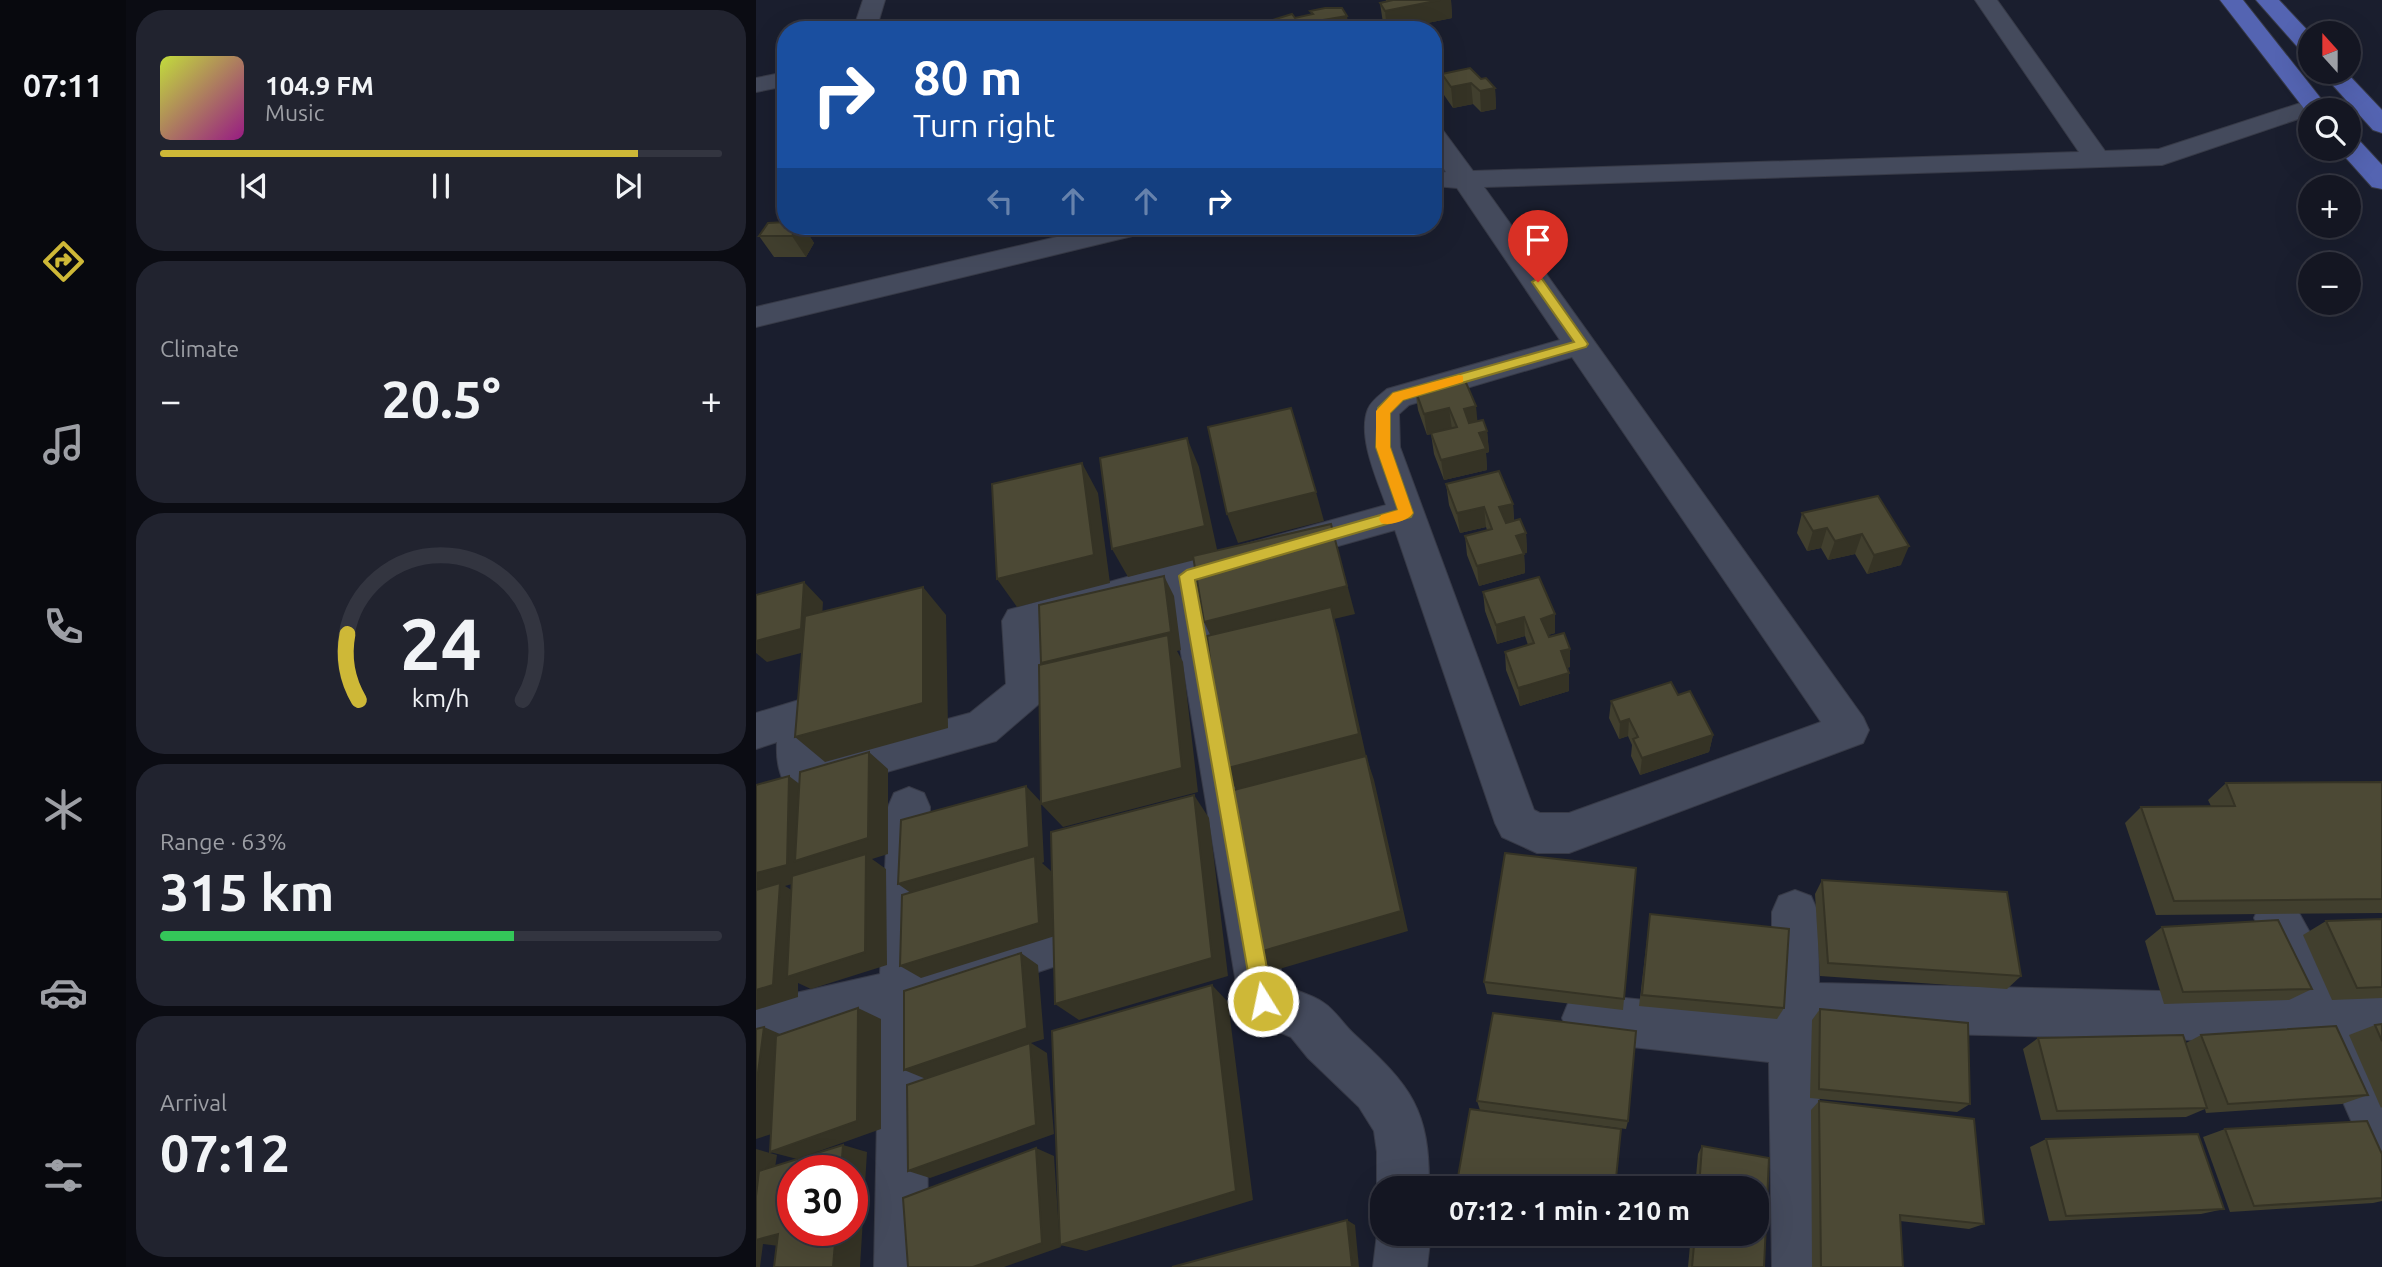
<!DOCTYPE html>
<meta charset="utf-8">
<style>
body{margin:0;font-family:Ubuntu,sans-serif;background:#21232f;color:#f1f3f6;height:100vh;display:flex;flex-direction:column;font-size:26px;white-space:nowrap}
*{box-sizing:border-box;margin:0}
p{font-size:23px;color:#9d9fa5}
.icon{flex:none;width:38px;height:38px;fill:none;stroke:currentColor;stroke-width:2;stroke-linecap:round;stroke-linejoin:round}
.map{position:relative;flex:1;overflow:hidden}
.details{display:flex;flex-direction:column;gap:10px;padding:10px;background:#0b0c13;width:630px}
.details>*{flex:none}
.banner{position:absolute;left:21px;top:21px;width:665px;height:214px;border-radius:28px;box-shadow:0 7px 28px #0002,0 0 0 2px #333540;background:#1a4fa0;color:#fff;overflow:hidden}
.needle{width:46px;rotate:339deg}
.buttons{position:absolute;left:1542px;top:21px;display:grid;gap:14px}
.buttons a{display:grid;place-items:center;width:63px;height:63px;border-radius:50%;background:#141622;box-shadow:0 7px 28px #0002,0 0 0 2px #333540;font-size:35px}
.speed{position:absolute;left:21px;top:1155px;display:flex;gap:14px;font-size:35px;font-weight:700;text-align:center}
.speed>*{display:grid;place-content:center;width:91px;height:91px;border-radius:50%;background:#141622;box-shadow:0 7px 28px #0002,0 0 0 2px #333540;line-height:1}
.speed .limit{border:10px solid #d22;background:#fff;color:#111}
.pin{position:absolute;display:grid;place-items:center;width:60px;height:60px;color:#fff;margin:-72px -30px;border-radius:50% 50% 50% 0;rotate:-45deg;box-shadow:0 0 7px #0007}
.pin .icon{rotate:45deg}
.me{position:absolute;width:77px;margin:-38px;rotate:350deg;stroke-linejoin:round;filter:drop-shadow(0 0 5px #0008)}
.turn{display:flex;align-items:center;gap:24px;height:147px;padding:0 21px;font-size:32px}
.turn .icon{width:91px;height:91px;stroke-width:2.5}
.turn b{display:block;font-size:49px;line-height:60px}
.lanes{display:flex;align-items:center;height:66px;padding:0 21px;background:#0003;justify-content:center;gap:35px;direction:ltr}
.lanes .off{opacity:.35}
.big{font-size:52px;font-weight:700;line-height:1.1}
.details .tile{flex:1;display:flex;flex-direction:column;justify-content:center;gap:10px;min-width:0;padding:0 24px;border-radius:28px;background:#21232f}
.details .dial{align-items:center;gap:0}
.dial svg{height:182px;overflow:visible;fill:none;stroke:#333540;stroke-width:7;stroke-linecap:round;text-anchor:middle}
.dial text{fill:#f1f3f6;stroke:none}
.song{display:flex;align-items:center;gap:21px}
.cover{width:84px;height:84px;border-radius:10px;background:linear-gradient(135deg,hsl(70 70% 55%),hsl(310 70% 35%))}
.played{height:7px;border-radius:4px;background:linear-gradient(90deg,#ceb837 85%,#333540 85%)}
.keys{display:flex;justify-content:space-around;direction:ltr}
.heat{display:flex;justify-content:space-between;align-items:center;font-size:38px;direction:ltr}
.charge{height:10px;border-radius:5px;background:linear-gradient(90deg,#34c759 63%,#333540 0)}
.trip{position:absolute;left:614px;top:1176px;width:399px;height:70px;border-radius:28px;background:#141622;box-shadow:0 7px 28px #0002,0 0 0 2px #333540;font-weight:700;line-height:70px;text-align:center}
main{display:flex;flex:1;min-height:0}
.dock{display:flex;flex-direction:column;width:126px;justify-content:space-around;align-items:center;background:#08090e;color:#9d9fa5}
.dock .icon{width:49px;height:49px}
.dock .current{color:#ceb837}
.dock b{font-size:32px;color:#f1f3f6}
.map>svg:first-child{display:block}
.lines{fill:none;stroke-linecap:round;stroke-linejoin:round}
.minor-casing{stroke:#373a47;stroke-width:2}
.major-casing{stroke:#373a47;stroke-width:2}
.minor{fill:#444a5c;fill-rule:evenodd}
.major{fill:#5464b2;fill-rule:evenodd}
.wall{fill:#413f2e}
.shaded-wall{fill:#353325;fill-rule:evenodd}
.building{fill:#4c4935;stroke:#353325;stroke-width:2}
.route{fill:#ceb837;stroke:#867824;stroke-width:2}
.slow{fill:#f59e0b}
</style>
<main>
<nav class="dock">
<b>07:11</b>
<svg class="icon current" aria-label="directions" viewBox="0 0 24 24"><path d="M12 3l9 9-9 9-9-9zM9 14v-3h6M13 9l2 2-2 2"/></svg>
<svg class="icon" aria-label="music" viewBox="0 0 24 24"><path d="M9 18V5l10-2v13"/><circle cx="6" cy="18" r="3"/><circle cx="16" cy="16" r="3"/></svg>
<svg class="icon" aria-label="phone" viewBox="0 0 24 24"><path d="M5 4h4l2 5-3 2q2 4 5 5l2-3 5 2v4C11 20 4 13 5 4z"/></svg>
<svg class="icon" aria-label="climate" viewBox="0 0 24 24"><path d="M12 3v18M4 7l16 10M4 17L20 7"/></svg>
<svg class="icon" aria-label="car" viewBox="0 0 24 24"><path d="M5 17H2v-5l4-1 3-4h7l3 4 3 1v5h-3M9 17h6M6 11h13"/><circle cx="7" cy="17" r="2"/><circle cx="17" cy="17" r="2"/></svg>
<svg class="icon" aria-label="filters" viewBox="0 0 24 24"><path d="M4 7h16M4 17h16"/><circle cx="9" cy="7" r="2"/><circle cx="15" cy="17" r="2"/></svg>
</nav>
<section class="details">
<div class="tile">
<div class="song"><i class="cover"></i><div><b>104.9 FM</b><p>Music</p></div></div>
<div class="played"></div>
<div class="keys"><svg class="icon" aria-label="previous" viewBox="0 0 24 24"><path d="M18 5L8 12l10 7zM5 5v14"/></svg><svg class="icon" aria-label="pause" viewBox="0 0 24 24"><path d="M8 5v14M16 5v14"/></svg><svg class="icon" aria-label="next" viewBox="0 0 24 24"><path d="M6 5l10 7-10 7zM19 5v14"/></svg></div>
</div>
<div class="tile"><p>Climate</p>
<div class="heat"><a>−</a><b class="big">20.5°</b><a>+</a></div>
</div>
<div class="tile dial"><svg viewBox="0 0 100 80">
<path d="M14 69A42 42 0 1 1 86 69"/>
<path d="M14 69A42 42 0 0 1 9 40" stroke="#ceb837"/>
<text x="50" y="56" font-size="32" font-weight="700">24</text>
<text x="50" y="72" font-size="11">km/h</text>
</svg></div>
<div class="tile"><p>Range · 63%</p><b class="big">315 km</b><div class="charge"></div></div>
<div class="tile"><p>Arrival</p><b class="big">07:12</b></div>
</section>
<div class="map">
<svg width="1626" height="1267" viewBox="0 0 1626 1267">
<rect width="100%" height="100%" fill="#1a1e2e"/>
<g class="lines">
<!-- minor casing -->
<g class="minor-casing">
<g id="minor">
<polygon points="107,0 129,0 120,30 97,30"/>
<path d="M1219,0H1241L1349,151L1403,149L1557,99L1566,101L1569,106L1567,110H1554V115L1406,165L728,187L1107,717L1113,730L1107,743L813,853H781L746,837L739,823L639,530L451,583L528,986C541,991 557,995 568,1003C579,1010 588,1025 598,1034C655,1086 674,1109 673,1188H626V1202L621,1188V1152L618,1131L603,1107L552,1058L535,1037L490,1018L483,1001L415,593L285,631L290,691L284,703L240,741L46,796L31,790C23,773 20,761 21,742L0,749V713L43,700L57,706L63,718L62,754L214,713L250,684L246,621L252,610L630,505C621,479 601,436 612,409C615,401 624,395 631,389L804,340L701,188L680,186L677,181L680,174L690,172L677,153V126L686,129L717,171L1323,152ZM816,357L1065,722L813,813H784L778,810L644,447L643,414L653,405Z"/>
<polygon points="30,72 30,86 0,92 0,78"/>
<polygon points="348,226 397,226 393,232 0,327 0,307"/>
<polygon points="153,787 168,793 174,807 171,962 305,920 321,927 328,943 321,959 171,1009 172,1267 118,1267 123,1022 0,1050 0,1002 124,974 132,807 138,793"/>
<polygon points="1039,890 1055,896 1062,912 1063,983 1536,994 1498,918 1505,902 1521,896 1537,902 1588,994 1626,992 1626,1040 1610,1041 1626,1075 1626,1158 1608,1150 1561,1043 1063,1031 1062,1079 1070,1267 1016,1267 1013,1062 830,1042 813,1035 806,1018 813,1001 830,994 1016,1013 1016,912 1023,896"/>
<polygon points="626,1221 626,1234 675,1234 671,1267 617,1267 621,1234"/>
</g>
</g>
<!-- major casing -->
<g class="major-casing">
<g id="major">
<polygon points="1464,0 1487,0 1574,110 1554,110 1553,115"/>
<polygon points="1500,0 1523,0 1554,33 1554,54 1546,52"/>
<polygon points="1565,72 1590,72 1626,110 1626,133 1617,130"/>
<polygon points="1592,136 1601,138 1626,165 1626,189 1616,187 1582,149 1592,149"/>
</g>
</g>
<!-- minor -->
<use href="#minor" class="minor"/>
<!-- major -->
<use href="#major" class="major"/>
</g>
<!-- wall -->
<g class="wall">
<polygon points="630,0 695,0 696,18 637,30 631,30 627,23 624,3 630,1"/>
<polygon points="686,74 725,79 739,88 740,109 725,112 717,104 697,108 688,95"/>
<polygon points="30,226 47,226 58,243 50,257 18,257 3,236"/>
<polygon points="659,389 721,421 731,431 733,452 730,453 731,470 688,480 678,454 675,434 671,435 662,410"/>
<polygon points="690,484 757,504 758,521 770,533 771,553 768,553 769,573 723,586 711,555 709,536 731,530 730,527 704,533 693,505"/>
<polygon points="1122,496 1145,565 1111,574 1099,554 1072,560 1065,548 1051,551 1041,533 1046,513"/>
<polygon points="727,592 799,633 792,635 793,637 814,649 814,667 811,668 813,691 764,706 750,670 749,652 772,645 769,636 741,644 729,611"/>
<polygon points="855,701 957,735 953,752 884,775 875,756 876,745 872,736 863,739 853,718"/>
<polygon points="1626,782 1626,913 1400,915 1369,823 1385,807 1455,806 1452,800 1470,783"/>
<polygon points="1066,880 1265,976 1251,989 1064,976 1059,894"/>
<polygon points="894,914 1028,1008 1021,1019 883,1006"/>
<polygon points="1626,919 1626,998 1576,1000 1547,935 1570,921"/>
<polygon points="1406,927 1556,989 1533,1000 1408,1004 1389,941"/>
<polygon points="728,982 868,999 867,1010 731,994"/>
<polygon points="1064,1009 1214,1104 1201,1112 1054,1098 1056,1020"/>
<polygon points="1626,1024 1626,1107 1625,1108 1593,1035 1619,1025"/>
<polygon points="1445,1035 1612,1095 1586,1104 1450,1113 1449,1109 1430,1117 1285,1120 1267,1049 1282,1038 1430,1043"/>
<polygon points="721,1101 872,1121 870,1129 724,1110"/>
<polygon points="1063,1101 1228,1224 1213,1229 1144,1221 1147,1267 1056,1267 1055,1110"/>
<polygon points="1469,1129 1626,1154 1626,1201 1617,1203 1474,1212 1447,1137"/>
<polygon points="1290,1139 1468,1209 1445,1214 1293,1221 1274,1147"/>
<polygon points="946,1146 1013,1158 1008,1267 932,1267 935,1234 1001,1234 1001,1188 939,1188 942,1154"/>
</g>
<!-- shaded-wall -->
<g class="shaded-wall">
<polygon points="633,0 695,0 696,18 637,30 631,30 629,11 634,9"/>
<polygon points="591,16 593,30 544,30 544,28 561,21"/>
<polygon points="541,25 542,30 521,30"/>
<polygon points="715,83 717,104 697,108 695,87"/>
<polygon points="739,88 740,109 725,112 724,91"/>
<polygon points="42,226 47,226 58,243 50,257 36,236"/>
<polygon points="720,406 722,427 710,430 708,409"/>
<polygon points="693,408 696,429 671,435 668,414"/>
<polygon points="731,431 733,452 730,453 731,470 688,480 685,460 723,433"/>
<polygon points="431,438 443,467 462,554 372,577 356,549"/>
<polygon points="326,463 342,493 354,583 261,607 241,579"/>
<polygon points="560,492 568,521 482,543 471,514"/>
<polygon points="757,504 758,524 745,527 743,507"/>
<polygon points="728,507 730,527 704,533 701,513"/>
<polygon points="575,524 599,614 578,619 583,634 610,756 618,780 652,931 510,973 496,954 482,793 468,769 461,649 448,622"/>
<polygon points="1071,528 1065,548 1051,551 1057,531"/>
<polygon points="770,533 771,553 762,555 760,536"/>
<polygon points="1106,534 1099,554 1072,560 1079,541"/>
<polygon points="1153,546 1145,565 1111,574 1118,555"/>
<polygon points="768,554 769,573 723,586 721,566"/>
<polygon points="408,576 418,596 425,650 421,651 427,662 442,792 307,827 285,804 298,681 285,663"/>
<polygon points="48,582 67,602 64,648 11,662 0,653 0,641"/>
<polygon points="167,587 190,615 192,728 69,762 39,737"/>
<polygon points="799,614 799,633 786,637 785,619"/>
<polygon points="768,617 769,636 741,644 740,625"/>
<polygon points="814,649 814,667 805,669 805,651"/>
<polygon points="813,673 813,691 764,706 762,688"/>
<polygon points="873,719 872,736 863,739 864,722"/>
<polygon points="957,735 953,752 884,775 886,758"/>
<path d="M113,752L132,769V854L116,859L130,869L131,965L55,989L42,983V997L0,1010V873L33,776L54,792ZM54,870L62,875L47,897L29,886L54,879Z"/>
<polygon points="270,786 285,802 288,862 286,863 295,871 299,936 165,978 144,966 162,898 142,884"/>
<polygon points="438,795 453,818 472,976 323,1020 299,1004"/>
<polygon points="265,953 282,965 288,1039 275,1043 291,1053 298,1134 174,1178 152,1171 170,1079 148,1070"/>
<polygon points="456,985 472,1002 497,1200 330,1251 304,1245 305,1247 248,1267 217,1267 280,1148 298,1156 304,1245"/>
<polygon points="102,1008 125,1019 125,1129 41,1159 14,1152"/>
<polygon points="8,1027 33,1038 22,1132 0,1139 0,1088"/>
<polygon points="87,1145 111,1152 104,1267 77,1267 80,1230 96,1230 96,1171 85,1171"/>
<polygon points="0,1149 21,1155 8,1238 22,1234 23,1246 7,1244 4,1267 0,1267"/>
<polygon points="591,1220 599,1225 603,1267 596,1267"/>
</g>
<!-- building -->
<g class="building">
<polygon points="637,0 684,0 629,11 624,3"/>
<polygon points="569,8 586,8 591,16 561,21 565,23 544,28 541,25 521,30 511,30 507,23 536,14 539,18 557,14 554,11"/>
<polygon points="460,29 477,29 477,30 455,30"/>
<polygon points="714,68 725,79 730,78 739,88 724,91 715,83 695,87 686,74"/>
<polygon points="30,222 30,226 42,226 36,236 3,236 12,223"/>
<polygon points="708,378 720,406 708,409 713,423 727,420 731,431 723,433 730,449 685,460 675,433 701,427 693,408 668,414 659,389"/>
<polygon points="535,408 560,492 471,514 452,427"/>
<polygon points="431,438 449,526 356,549 344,458"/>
<polygon points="326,463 338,555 241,579 236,484"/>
<polygon points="743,471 757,504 743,507 750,523 764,519 770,533 760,536 768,554 721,566 709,536 736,529 728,507 701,513 690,484"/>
<polygon points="1122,496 1153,546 1118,555 1106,534 1079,541 1071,528 1057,531 1046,513"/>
<polygon points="575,524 591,586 448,622 437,556"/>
<polygon points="408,576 415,632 285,663 283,605"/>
<polygon points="783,577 799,614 785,619 793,637 808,633 814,649 805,651 813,673 762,688 749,652 778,643 768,617 740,625 727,592"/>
<polygon points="48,582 45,629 0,641 0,595"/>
<polygon points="167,587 167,703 39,737 49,616"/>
<polygon points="575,607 603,734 468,769 451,636"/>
<polygon points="412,635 426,768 285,804 283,665"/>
<polygon points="915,682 922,695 934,691 957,735 886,758 877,739 882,737 873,719 864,722 855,701"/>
<polygon points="113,752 112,838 39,861 44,772"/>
<polygon points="610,756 645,911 496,954 474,791"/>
<polygon points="33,776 31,865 0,873 0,785"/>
<polygon points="1626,782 1626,899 1418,901 1385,807 1479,806 1470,783"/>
<polygon points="270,786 273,847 142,884 145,820"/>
<polygon points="438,795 456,958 299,1004 295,832"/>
<polygon points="749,853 880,868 868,999 728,982"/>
<polygon points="110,854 109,952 31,977 36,876"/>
<polygon points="279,856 283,923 144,966 146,895"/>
<polygon points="1066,880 1251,892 1265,976 1072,963"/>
<polygon points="24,883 17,985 0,990 0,890"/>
<polygon points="894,914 1033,929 1028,1008 886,995"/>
<polygon points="1626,919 1626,987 1601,988 1570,921"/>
<polygon points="1522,920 1556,989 1427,992 1406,927"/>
<polygon points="265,953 271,1028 148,1070 148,991"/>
<polygon points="456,985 480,1191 304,1245 296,1031"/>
<polygon points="102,1008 101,1121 14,1152 20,1036"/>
<polygon points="1064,1009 1212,1023 1214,1104 1063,1089"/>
<polygon points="737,1013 880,1031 872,1121 721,1101"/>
<polygon points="1626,1024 1626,1041 1619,1025"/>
<polygon points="1580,1026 1612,1095 1472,1104 1445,1035"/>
<polygon points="8,1027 0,1088 0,1029"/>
<polygon points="1427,1035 1451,1108 1301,1111 1282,1038"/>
<polygon points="274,1043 280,1125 152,1171 151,1085"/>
<polygon points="1063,1101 1218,1119 1228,1224 1144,1215 1147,1267 1065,1267"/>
<polygon points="714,1109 865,1129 859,1188 700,1188"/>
<polygon points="1611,1121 1626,1154 1626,1198 1498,1206 1469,1129"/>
<polygon points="1442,1134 1468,1209 1310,1216 1290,1139"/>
<polygon points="87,1145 85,1171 37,1171 37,1230 80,1230 77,1267 18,1267 22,1234 0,1240 0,1196 3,1171"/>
<polygon points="946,1146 1013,1158 1008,1267 936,1267 939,1234 1001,1234 1001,1188 943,1188"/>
<polygon points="280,1148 286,1243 217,1267 152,1267 147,1198"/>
<polygon points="591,1220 596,1267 416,1267"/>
</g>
<!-- route -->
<polygon class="route" points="782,278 786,279 832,344 830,347 647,400 634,413 634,447 657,513 655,517 439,580 517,1001 514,1008 507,1011 500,1008 497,1001 423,576 431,570 642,510 620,447 622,408 637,393 818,342 776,282"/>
<!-- slow -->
<path class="slow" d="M703,375L707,376V382L647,400L634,413V447L657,513C652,521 634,526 625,523L623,519L625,515L642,510L620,447V411L637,393Z"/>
</svg>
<div class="buttons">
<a><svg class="needle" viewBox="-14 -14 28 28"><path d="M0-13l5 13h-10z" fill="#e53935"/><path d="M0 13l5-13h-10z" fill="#9d9fa5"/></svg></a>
<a><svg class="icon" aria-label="search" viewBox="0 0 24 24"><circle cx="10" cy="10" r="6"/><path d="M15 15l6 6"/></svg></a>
<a>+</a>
<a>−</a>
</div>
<div class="speed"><div class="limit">30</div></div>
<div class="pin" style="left:782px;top:282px;background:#d93025"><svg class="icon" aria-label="arrive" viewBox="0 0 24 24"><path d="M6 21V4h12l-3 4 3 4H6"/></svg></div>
<svg class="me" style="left:507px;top:1001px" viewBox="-20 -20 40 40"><circle r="17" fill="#ceb837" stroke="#fff" stroke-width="3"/><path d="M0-11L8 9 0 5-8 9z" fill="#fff"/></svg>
<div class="trip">07:12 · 1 min · 210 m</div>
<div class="banner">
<div class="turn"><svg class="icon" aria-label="right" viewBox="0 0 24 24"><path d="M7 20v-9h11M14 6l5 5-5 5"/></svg><div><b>80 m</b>Turn right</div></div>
<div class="lanes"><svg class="icon off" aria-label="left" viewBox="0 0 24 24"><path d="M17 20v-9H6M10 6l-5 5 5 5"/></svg><svg class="icon off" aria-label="ahead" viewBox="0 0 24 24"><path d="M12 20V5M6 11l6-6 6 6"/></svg><svg class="icon off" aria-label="ahead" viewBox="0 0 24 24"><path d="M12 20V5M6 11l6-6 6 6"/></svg><svg class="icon" aria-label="right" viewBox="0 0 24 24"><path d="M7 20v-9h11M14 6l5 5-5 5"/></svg></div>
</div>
</div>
</main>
